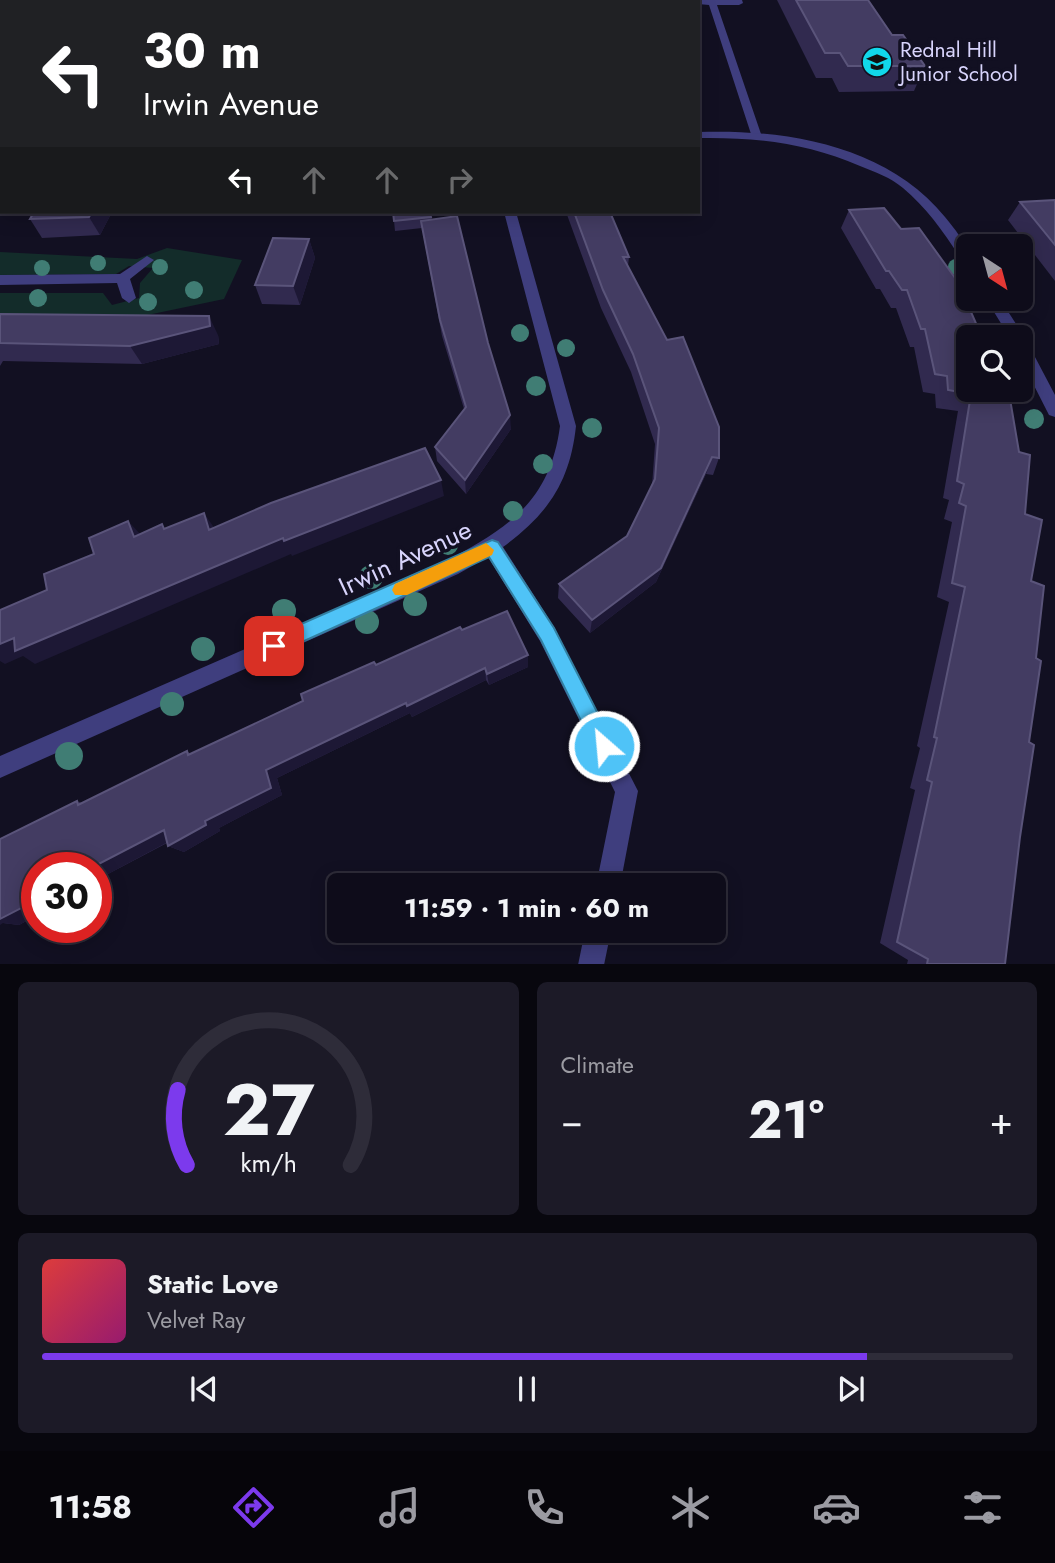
<!DOCTYPE html>
<meta charset="utf-8">
<style>
body{margin:0;font-family:Jost,sans-serif;background:#1c1a27;color:#f1f3f6;height:100vh;display:flex;flex-direction:column;font-size:26px;white-space:nowrap}
*{box-sizing:border-box;margin:0}
p{font-size:23px;color:#9b9ba2}
.icon{flex:none;width:38px;height:38px;fill:none;stroke:currentColor;stroke-width:2;stroke-linecap:round;stroke-linejoin:round}
.map{position:relative;height:964px;overflow:hidden}
.sheet{display:flex;flex-direction:column;gap:18px;padding:18px;background:#08070e;flex:1}
.sheet>*{flex:none}
.banner{position:absolute;left:0px;top:0px;width:700px;height:214px;box-shadow:0 4px 18px #0003,0 0 0 2px #2e2c39;background:#202124;color:#fff;overflow:hidden}
.needle{width:46px;rotate:144deg}
.controls{position:absolute;left:956px;top:234px;display:grid;gap:14px}
.controls a{display:grid;place-items:center;width:77px;height:77px;border-radius:10px;background:#0e0c1a;box-shadow:0 4px 18px #0003,0 0 0 2px #2e2c39;font-size:35px}
.speed{position:absolute;left:21px;top:852px;display:flex;gap:14px;font-size:35px;font-weight:700;text-align:center}
.speed>*{display:grid;place-content:center;width:91px;height:91px;border-radius:50%;background:#0e0c1a;box-shadow:0 4px 18px #0003,0 0 0 2px #2e2c39;line-height:1}
.speed .limit{border:10px solid #d22;background:#fff;color:#111}
.pin{position:absolute;display:grid;place-items:center;width:60px;height:60px;color:#fff;margin:-30px;border-radius:14px;box-shadow:0 4px 10px #0006}
.me{position:absolute;width:77px;margin:-38px;rotate:333deg;stroke-linejoin:round;filter:drop-shadow(0 0 5px #0008)}
.turn{display:flex;align-items:center;gap:24px;height:147px;padding:0 28px;font-size:32px}
.turn .icon{width:91px;height:91px;stroke-width:2.5}
.turn b{display:block;font-size:49px;line-height:60px}
.lanes{display:flex;align-items:center;height:66px;padding:0 28px;background:#0003;justify-content:center;gap:35px;direction:ltr}
.lanes .off{opacity:.35}
.big{font-size:52px;font-weight:700;line-height:1.1}
.sheet .card{flex:1;display:flex;flex-direction:column;justify-content:center;gap:10px;min-width:0;padding:0 24px;border-radius:10px;background:#1c1a27}
.sheet .dial{align-items:center;gap:0}
.dial svg{height:182px;overflow:visible;fill:none;stroke:#2e2c39;stroke-width:7;stroke-linecap:round;text-anchor:middle}
.dial text{fill:#f1f3f6;stroke:none}
.song{display:flex;align-items:center;gap:21px}
.cover{width:84px;height:84px;border-radius:10px;background:linear-gradient(135deg,hsl(0 70% 55%),hsl(320 70% 35%))}
.played{height:7px;border-radius:4px;background:linear-gradient(90deg,#7c3aed 85%,#2e2c39 85%)}
.keys{display:flex;justify-content:space-around;direction:ltr}
.heat{display:flex;justify-content:space-between;align-items:center;font-size:38px;direction:ltr}
.sheet .tiles{flex:1;display:grid;gap:18px;grid-template-columns:1fr 1fr}
.card:last-child{grid-column:span 2}
.trip{position:absolute;left:327px;top:873px;width:399px;height:70px;border-radius:10px;background:#0e0c1a;box-shadow:0 4px 18px #0003,0 0 0 2px #2e2c39;font-weight:700;line-height:70px;text-align:center}
.tab-bar{display:flex;height:112px;justify-content:space-around;align-items:center;background:#06050a;color:#9b9ba2}
.tab-bar .icon{width:49px;height:49px}
.tab-bar .selected{color:#7c3aed}
.tab-bar b{font-size:32px;color:#f1f3f6}
.map>svg:first-child{display:block}
.green{fill:#132c2a}
.lines{fill:none;stroke-linecap:round;stroke-linejoin:round}
.service{fill:#3f3e7e;fill-rule:evenodd}
.minor{fill:#3f3e7e;fill-rule:evenodd}
.tree{fill:#407d74}
.wall{fill:#312a4f}
.shaded-wall{fill:#1d1835}
.building{fill:#433c62;stroke:#5a547a;stroke-width:2}
.route{fill:#4fc3f7;stroke:#337fa1;stroke-width:2}
.slow{fill:#f59e0b}
.labels{text-anchor:middle;stroke-width:7;stroke-linejoin:round;paint-order:stroke}
.far-poi-label{font-size:21px;fill:#d8d4fc;stroke:#121022;text-anchor:start}
.street-label{font-size:26px;fill:#d8d4fc;stroke:#121022}
</style>
<div class="map">
<svg width="1055" height="965" viewBox="0 0 1055 965">
<rect width="100%" height="100%" fill="#121022"/>
<!-- green -->
<polygon class="green" points="167,248 242,260 224,299 119,321 0,323 0,293 103,293 112,305 139,298 140,283 153,268 129,266 116,274 0,275 0,252 137,259"/>
<g class="lines">
<!-- service -->
<g class="service">
<polygon points="680,0 688,0 679,2"/>
<polygon points="696,0 742,0 743,3 739,5 717,5 761,134 760,136 751,134 709,5 698,4 698,2 694,2"/>
</g>
<!-- minor -->
<g class="minor">
<polygon points="137,0 147,0 136,2"/>
<rect x="452" y="0" width="10" height="2"/>
<path d="M698,132C786,129 886,145 945,217C957,232 968,244 968,263L963,262C946,235 927,208 903,188C890,177 875,172 860,166C807,143 756,137 698,138Z"/>
<polygon points="2,192 2,202 0,203 0,193"/>
<path d="M504,212H516L576,426C570,482 548,514 503,547L554,627L638,791L620,886H596L615,792L540,641L488,557L458,574L0,778V756L444,562C508,528 550,502 560,426Z"/>
<polygon points="147,256 154,260 130,279 136,298 129,303 122,298 117,283 0,285 0,275 120,274"/>
<polygon points="986,299 1000,299 1025,338 1055,395 1055,417 1049,415 1020,358 1020,338 1010,338"/>
<polygon points="585,931 611,931 604,965 578,965"/>
</g>
</g>
<!-- trees -->
<g class="tree">
<circle cx="98" cy="263" r="8"/>
<circle cx="160" cy="267" r="8"/>
<circle cx="956" cy="267" r="8"/>
<circle cx="42" cy="268" r="8"/>
<circle cx="194" cy="290" r="9"/>
<circle cx="38" cy="298" r="9"/>
<circle cx="148" cy="302" r="9"/>
<circle cx="520" cy="333" r="9"/>
<circle cx="566" cy="348" r="9"/>
<circle cx="536" cy="386" r="10"/>
<circle cx="1034" cy="419" r="10"/>
<circle cx="592" cy="428" r="10"/>
<circle cx="543" cy="464" r="10"/>
<circle cx="513" cy="511" r="10"/>
<circle cx="448" cy="545" r="10"/>
<circle cx="371" cy="577" r="12"/>
<circle cx="415" cy="604" r="12"/>
<circle cx="284" cy="611" r="12"/>
<circle cx="367" cy="622" r="12"/>
<circle cx="203" cy="649" r="12"/>
<circle cx="274" cy="661" r="12"/>
<circle cx="172" cy="704" r="12"/>
<circle cx="69" cy="756" r="14"/>
</g>
<!-- wall -->
<g class="wall">
<polygon points="777,0 868,0 892,35 925,66 914,91 839,92 832,78 816,78"/>
<polygon points="1055,200 1055,281 1008,220 1020,202"/>
<polygon points="849,210 980,333 981,331 999,390 1025,514 1031,581 1036,658 1020,837 1005,964 907,964 908,960 880,943 915,790 910,788 920,748 917,746 949,602 937,597 952,522 944,519 949,500 943,498 958,411 936,408 935,394 923,392 914,347 910,347 896,308 891,308 880,289 876,289 841,228"/>
<polygon points="112,212 100,235 42,238 30,219"/>
<polygon points="566,212 610,212 629,257 628,266 719,458 713,475 706,474 656,582 590,633 558,598 559,584 627,536 652,486 655,444 631,372 601,308"/>
<polygon points="431,217 488,343 511,429 466,494 437,461 435,447 464,409 442,336 422,228 395,231 394,221"/>
<polygon points="309,239 315,258 300,305 262,304 255,285"/>
<polygon points="0,314 218,335 219,344 142,364 3,361 0,366"/>
<polygon points="462,630 528,655 528,667 489,685 486,680 412,717 410,713 277,778 282,795 219,828 220,831 184,852 168,846 167,843 108,874 108,877 19,925 3,923 77,801 82,803 187,751 191,754 376,665"/>
</g>
<!-- shaded-wall -->
<g class="shaded-wall">
<polygon points="92,212 112,212 100,235 89,217"/>
<polygon points="309,239 315,258 300,305 293,286"/>
<polygon points="209,316 218,335 219,344 142,364 130,346"/>
<polygon points="510,415 511,429 466,494 465,480"/>
<polygon points="712,457 706,474 656,582 590,633 592,620"/>
<polygon points="441,480 444,496 292,556 291,554 35,664 23,656 5,664 0,661 0,644 14,638"/>
<polygon points="204,513 215,529 209,530"/>
<polygon points="128,521 142,536 134,537"/>
<polygon points="528,655 528,667 489,685 487,674"/>
<polygon points="485,668 486,680 412,717 410,713 277,778 282,795 219,828 220,831 184,852 168,846 205,821 266,770 406,703"/>
<polygon points="164,830 179,836 108,874 108,877 96,884 96,868 91,868"/>
<polygon points="37,900 37,915 19,925 3,923 0,925 0,913"/>
</g>
<!-- building -->
<g class="building">
<polygon points="598,0 645,0 646,2 598,2"/>
<polygon points="796,0 868,0 892,35 903,35 925,66 848,66 840,53 825,53"/>
<polygon points="1055,200 1055,245 1020,202"/>
<polygon points="884,208 901,229 919,228 958,282 981,335 981,331 983,338 968,338 968,390 999,390 1009,393 1019,452 1030,455 1025,514 1042,520 1031,581 1044,586 1036,658 1041,661 1029,742 1034,745 1020,837 1005,964 927,964 928,959 897,942 932,782 927,780 937,738 934,737 965,587 952,583 966,506 959,503 964,484 957,481 971,394 948,390 947,376 935,374 925,329 921,329 907,290 902,290 889,271 886,271 849,210"/>
<polygon points="34,212 92,212 89,217 30,219"/>
<polygon points="393,212 430,212 431,217 394,221"/>
<polygon points="574,212 610,212 629,257 623,257 667,340 683,337 719,427 719,458 712,457 661,568 592,620 559,584 627,536 655,479 659,428 633,354 603,290"/>
<polygon points="457,216 488,343 510,415 465,480 435,447 466,407 440,320 421,221"/>
<polygon points="273,238 309,239 293,286 255,285"/>
<polygon points="0,314 209,316 210,326 130,346 0,343"/>
<polygon points="425,448 441,480 284,541 283,538 15,651 14,638 0,644 0,610 47,590 44,574 94,554 89,538 128,521 134,537 162,524 164,529 204,513 209,530 271,503"/>
<polygon points="507,611 528,655 487,674 485,668 407,706 406,703 266,770 271,788 205,821 206,825 168,846 164,830 91,868 37,868 37,900 0,919 0,839 77,801 78,805 187,751 188,755 303,701 301,694 374,662 376,665 460,627 462,630"/>
</g>
<!-- route -->
<polygon class="route" points="492,540 498,542 554,628 611,739 614,746 611,753 604,756 597,753 541,640 489,557 280,652 274,654 267,652 264,646 267,639"/>
<!-- slow -->
<polygon class="slow" points="486,543 494,550 492,555 407,595 395,595 392,590 395,584"/>
<!-- icons -->
<defs>
<g id="school-disc" transform="scale(1.575)"><circle r="9.5" fill="#11d8ea" stroke="#121022"/><path d="M0-5L7-2L0 1L-7-2ZM-4 1L0 2.5L4 1V4Q0 6-4 4Z" fill="#111"/></g>
</defs>
<g fill-rule="evenodd">
<use href="#school-disc" x="877" y="62"/>
</g>
<g class="labels">
<!-- far-poi labels -->
<g class="far-poi-label">
<text x="900" y="57">Rednal Hill<tspan x="900" dy="24">Junior School</tspan></text>
</g>
<!-- street labels -->
<g class="street-label">
<text transform="translate(405 558) rotate(-25)" y="9">Irwin Avenue</text>
</g>
</g>
</svg>
<div class="controls">
<a><svg class="needle" viewBox="-14 -14 28 28"><path d="M0-13l5 13h-10z" fill="#e53935"/><path d="M0 13l5-13h-10z" fill="#9b9ba2"/></svg></a>
<a><svg class="icon" aria-label="search" viewBox="0 0 24 24"><circle cx="10" cy="10" r="6"/><path d="M15 15l6 6"/></svg></a>
</div>
<div class="speed"><div class="limit">30</div></div>
<div class="pin" style="left:274px;top:646px;background:#d93025"><svg class="icon" aria-label="arrive" viewBox="0 0 24 24"><path d="M6 21V4h12l-3 4 3 4H6"/></svg></div>
<svg class="me" style="left:604px;top:746px" viewBox="-20 -20 40 40"><circle r="17" fill="#4fc3f7" stroke="#fff" stroke-width="3"/><path d="M0-11L8 9 0 5-8 9z" fill="#fff"/></svg>
<div class="trip">11:59 · 1 min · 60 m</div>
<div class="banner">
<div class="turn"><svg class="icon" aria-label="left" viewBox="0 0 24 24"><path d="M17 20v-9H6M10 6l-5 5 5 5"/></svg><div><b>30 m</b>Irwin Avenue</div></div>
<div class="lanes"><svg class="icon" aria-label="left" viewBox="0 0 24 24"><path d="M17 20v-9H6M10 6l-5 5 5 5"/></svg><svg class="icon off" aria-label="ahead" viewBox="0 0 24 24"><path d="M12 20V5M6 11l6-6 6 6"/></svg><svg class="icon off" aria-label="ahead" viewBox="0 0 24 24"><path d="M12 20V5M6 11l6-6 6 6"/></svg><svg class="icon off" aria-label="right" viewBox="0 0 24 24"><path d="M7 20v-9h11M14 6l5 5-5 5"/></svg></div>
</div>
</div>
<section class="sheet">
<div class="tiles">
<div class="card dial"><svg viewBox="0 0 100 80">
<path d="M14 69A42 42 0 1 1 86 69"/>
<path d="M14 69A42 42 0 0 1 10 36" stroke="#7c3aed"/>
<text x="50" y="56" font-size="32" font-weight="700">27</text>
<text x="50" y="72" font-size="11">km/h</text>
</svg></div>
<div class="card"><p>Climate</p>
<div class="heat"><a>−</a><b class="big">21°</b><a>+</a></div>
</div>
<div class="card">
<div class="song"><i class="cover"></i><div><b>Static Love</b><p>Velvet Ray</p></div></div>
<div class="played"></div>
<div class="keys"><svg class="icon" aria-label="previous" viewBox="0 0 24 24"><path d="M18 5L8 12l10 7zM5 5v14"/></svg><svg class="icon" aria-label="pause" viewBox="0 0 24 24"><path d="M8 5v14M16 5v14"/></svg><svg class="icon" aria-label="next" viewBox="0 0 24 24"><path d="M6 5l10 7-10 7zM19 5v14"/></svg></div>
</div>
</div>
</section>
<nav class="tab-bar">
<b>11:58</b>
<svg class="icon selected" aria-label="directions" viewBox="0 0 24 24"><path d="M12 3l9 9-9 9-9-9zM9 14v-3h6M13 9l2 2-2 2"/></svg>
<svg class="icon" aria-label="music" viewBox="0 0 24 24"><path d="M9 18V5l10-2v13"/><circle cx="6" cy="18" r="3"/><circle cx="16" cy="16" r="3"/></svg>
<svg class="icon" aria-label="phone" viewBox="0 0 24 24"><path d="M5 4h4l2 5-3 2q2 4 5 5l2-3 5 2v4C11 20 4 13 5 4z"/></svg>
<svg class="icon" aria-label="climate" viewBox="0 0 24 24"><path d="M12 3v18M4 7l16 10M4 17L20 7"/></svg>
<svg class="icon" aria-label="car" viewBox="0 0 24 24"><path d="M5 17H2v-5l4-1 3-4h7l3 4 3 1v5h-3M9 17h6M6 11h13"/><circle cx="7" cy="17" r="2"/><circle cx="17" cy="17" r="2"/></svg>
<svg class="icon" aria-label="filters" viewBox="0 0 24 24"><path d="M4 7h16M4 17h16"/><circle cx="9" cy="7" r="2"/><circle cx="15" cy="17" r="2"/></svg>
</nav>
